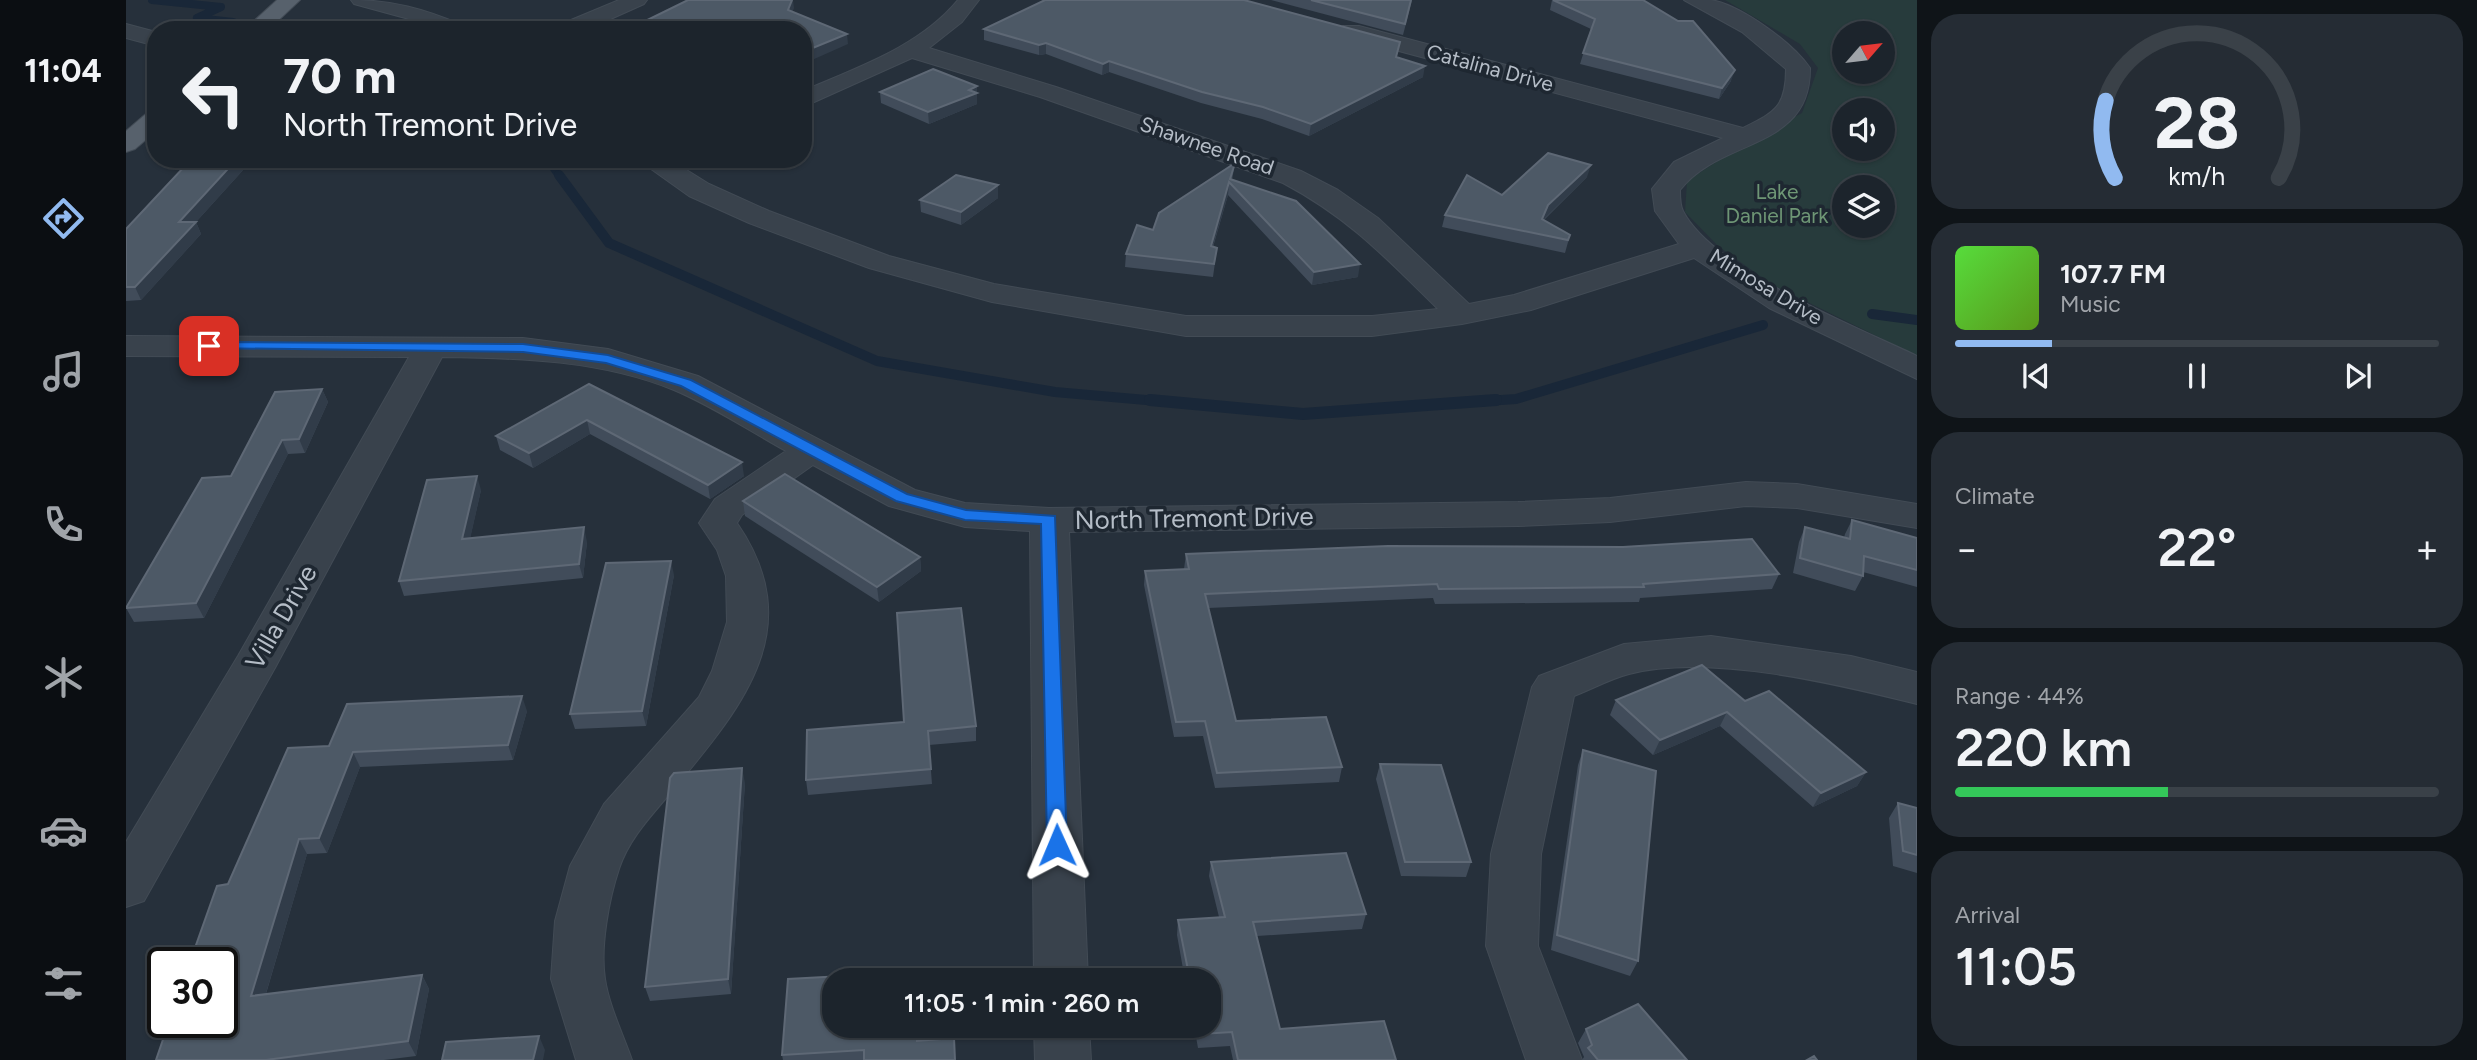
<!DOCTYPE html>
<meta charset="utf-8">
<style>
body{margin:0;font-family:Figtree,sans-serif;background:#252c34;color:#f1f3f6;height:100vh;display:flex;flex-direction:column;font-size:26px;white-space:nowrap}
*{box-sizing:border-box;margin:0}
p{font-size:23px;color:#a0a4a9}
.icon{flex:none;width:38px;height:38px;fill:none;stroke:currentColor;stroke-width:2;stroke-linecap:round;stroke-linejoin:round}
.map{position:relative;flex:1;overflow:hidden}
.drawer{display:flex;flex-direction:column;gap:14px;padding:14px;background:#0f1418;width:560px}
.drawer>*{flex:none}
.banner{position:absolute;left:21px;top:21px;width:665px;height:147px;border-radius:28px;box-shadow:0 2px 5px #0004,0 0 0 2px #3a4148;background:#1c242c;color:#f1f3f6;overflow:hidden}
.needle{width:46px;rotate:62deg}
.buttons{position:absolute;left:1706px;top:21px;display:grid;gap:14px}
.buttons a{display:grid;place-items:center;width:63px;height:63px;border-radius:50%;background:#1c242c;box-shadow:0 2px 5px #0004,0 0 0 2px #3a4148;font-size:35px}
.speed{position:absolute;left:21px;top:947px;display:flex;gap:14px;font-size:35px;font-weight:700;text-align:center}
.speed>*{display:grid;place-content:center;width:91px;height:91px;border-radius:50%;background:#1c242c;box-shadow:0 2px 5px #0004,0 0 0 2px #3a4148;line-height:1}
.speed .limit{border:4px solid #111;border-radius:10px;background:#fff;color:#111}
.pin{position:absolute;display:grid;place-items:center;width:60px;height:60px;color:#fff;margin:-30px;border-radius:14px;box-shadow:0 4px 10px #0006}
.me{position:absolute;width:77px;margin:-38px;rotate:359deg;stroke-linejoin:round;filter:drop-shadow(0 0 5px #0008)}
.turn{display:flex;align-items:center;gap:24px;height:147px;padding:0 21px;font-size:32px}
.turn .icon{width:91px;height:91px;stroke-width:2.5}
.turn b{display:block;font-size:49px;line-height:60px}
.big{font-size:52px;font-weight:600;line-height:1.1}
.drawer .widget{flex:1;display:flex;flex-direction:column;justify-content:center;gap:10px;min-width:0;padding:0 24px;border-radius:28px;background:#252c34}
.drawer .dial{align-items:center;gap:0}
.dial svg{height:182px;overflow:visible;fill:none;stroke:#3a4148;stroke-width:7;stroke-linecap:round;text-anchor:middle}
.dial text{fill:#f1f3f6;stroke:none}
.song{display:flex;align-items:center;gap:21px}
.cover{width:84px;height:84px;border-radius:10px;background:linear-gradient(135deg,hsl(110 70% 55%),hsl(90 70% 35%))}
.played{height:7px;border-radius:4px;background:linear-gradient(90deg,#91baf0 20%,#3a4148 20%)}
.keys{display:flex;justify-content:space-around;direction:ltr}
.heat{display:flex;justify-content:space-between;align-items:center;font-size:38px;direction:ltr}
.charge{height:10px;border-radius:5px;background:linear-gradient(90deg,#34c759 44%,#3a4148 0)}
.trip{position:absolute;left:696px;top:968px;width:399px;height:70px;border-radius:28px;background:#1c242c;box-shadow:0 2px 5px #0004,0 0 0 2px #3a4148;font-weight:600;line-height:70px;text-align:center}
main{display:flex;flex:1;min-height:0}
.dock{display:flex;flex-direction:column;width:126px;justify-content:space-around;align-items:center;background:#0b0e12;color:#a0a4a9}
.dock .icon{width:49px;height:49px}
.dock .current{color:#91baf0}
.dock b{font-size:32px;color:#f1f3f6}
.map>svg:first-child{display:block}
.green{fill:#273b3c;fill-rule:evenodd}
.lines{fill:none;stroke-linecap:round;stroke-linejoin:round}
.stream-far2{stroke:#192738;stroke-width:8}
.stream-far1{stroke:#192738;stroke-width:10}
.stream{stroke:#192738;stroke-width:12}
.minor-casing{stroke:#424b55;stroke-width:2}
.major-casing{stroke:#424b55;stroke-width:2}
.minor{fill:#39424c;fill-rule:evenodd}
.major{fill:#57616c;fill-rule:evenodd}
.wall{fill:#414c5a}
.shaded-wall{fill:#313c49}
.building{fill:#4d5966;stroke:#5e6875;stroke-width:2}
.route{fill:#1a73e8;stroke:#114b97;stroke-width:2}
.labels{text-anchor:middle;stroke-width:7;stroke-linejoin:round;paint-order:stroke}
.far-street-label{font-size:21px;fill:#b5bdc7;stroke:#1e2731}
.far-park-label{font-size:21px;fill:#6e9675;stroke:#1e2731}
.street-label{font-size:26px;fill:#b5bdc7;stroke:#1e2731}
</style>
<main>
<nav class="dock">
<b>11:04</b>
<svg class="icon current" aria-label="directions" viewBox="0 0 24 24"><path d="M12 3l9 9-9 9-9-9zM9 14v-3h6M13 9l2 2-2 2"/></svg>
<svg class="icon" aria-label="music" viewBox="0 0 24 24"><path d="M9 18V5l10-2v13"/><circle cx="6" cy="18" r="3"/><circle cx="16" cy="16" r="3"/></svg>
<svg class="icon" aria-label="phone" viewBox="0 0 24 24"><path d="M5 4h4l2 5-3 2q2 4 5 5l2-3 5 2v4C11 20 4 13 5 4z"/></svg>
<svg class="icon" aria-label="climate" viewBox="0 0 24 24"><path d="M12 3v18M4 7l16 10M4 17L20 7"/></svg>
<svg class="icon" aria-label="car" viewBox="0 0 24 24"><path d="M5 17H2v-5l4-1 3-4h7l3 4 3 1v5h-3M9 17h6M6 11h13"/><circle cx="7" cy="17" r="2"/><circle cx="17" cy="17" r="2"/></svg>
<svg class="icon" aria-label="filters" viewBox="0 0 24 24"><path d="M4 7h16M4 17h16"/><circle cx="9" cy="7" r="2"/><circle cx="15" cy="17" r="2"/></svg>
</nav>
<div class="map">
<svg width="1791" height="1060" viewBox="0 0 1791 1060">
<rect width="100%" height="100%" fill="#26303b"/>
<!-- green -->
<path class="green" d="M1599,0H1791V356L1645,284L1592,246L1559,212L1561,181L1613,147L1676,113L1692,68L1674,44ZM1718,33H1757V72H1718ZM1718,110H1757V149H1718ZM1718,187H1757V226H1718Z"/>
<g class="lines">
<!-- stream-far2 -->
<g class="stream-far2">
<polyline points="26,0 95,7 71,18 107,22"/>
<polyline points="421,159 434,177"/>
</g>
<!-- stream-far1 -->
<g class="stream-far1">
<polyline points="433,175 483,243 751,361 929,392 1043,402"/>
<polyline points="1746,314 1791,320"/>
<polyline points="1345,402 1390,399 1637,325"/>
</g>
<!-- stream -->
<polyline class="stream" points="1024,400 1177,414 1370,400"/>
<!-- minor casing -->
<g class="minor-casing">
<g id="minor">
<path d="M225,0C266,0 298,9 336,25L339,30H309L283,19L228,4Z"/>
<polygon points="493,0 521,0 518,4 460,30 430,30 433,25"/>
<path d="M832,0H853L836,22L803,48L930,87L1175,171L1212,190L1252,218L1343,304L1388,295L1553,244L1529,211L1526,189L1548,162L1597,138L1217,36L1214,31L1217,26H1233L1617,128C1649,112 1660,107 1660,69L1616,32L1558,0C1566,0 1577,0 1585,0C1615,5 1667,43 1684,68C1685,151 1595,137 1554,190C1554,196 1554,205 1557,211C1587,270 1731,327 1791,356V379L1643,308L1568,258L1405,310L1336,324L1246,336H1060L866,302L743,268L623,223L563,196L511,159H543L583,184L643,211L763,256L868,284L1060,316H1246L1312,309C1259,257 1223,218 1157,183L914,97L786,58L677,107V91C732,67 793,47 832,0Z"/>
<polygon points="0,24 30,32 30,46 0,38"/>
<path d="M0,336L397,338L482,349L572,376L789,490L839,503L923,508L1392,502L1484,498L1620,482L1671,484L1791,504V528L1671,508L1620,506L1484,522L1392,526L943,532L962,980H908L904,531L839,527L763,506L687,465L616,515L611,523C684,629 615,708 547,790C527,814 503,838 493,869C483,899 474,947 479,979C483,1006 497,1034 506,1060H450L425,979L429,921L444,866L478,804L573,697L586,671L601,622L600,576L591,550L573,523L589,499L660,451C624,431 586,406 548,390C474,360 395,358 316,357L150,666L18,901L0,907V842L112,656L283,357L0,356Z"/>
<path d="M1585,636L1725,656L1791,672V704C1711,684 1583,653 1503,674C1484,679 1466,689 1448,696L1415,854L1412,946L1456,1060H1400L1360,946L1365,854L1406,687L1413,676L1498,644Z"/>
<polygon points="908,1026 963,1026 965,1060 909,1060"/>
</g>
</g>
<!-- major casing -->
<g class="major-casing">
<g id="major">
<polygon points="151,0 174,0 142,30 118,30"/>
<polygon points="30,111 30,131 9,149 0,152 0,131 21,113"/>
</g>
</g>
<!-- minor -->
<use href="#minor" class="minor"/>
<!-- major -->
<use href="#major" class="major"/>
</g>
<!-- wall -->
<g class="wall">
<polygon points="1145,0 1286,0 1277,35"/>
<polygon points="1426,0 1605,81 1593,99 1454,64 1465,29 1424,10"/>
<polygon points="858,29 1271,57 1297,77 1183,136 1136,119 1075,103 983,72 976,75 920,54 913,55 858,40"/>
<polygon points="851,86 851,104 803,124 755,103 754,92"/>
<polygon points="70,159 138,159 133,168 118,169 70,222 75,234 15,300 0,301 0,229"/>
<polygon points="1109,163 1106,180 1232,277 1186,285 1102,195 1087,247 1091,248 1087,277 999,267 1000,254 1027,230"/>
<polygon points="1461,177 1418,220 1444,235 1439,253 1316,227 1319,215 1376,195"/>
<polygon points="872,185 872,198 835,225 795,212 794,200"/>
<polygon points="463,384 618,476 584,499 464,434 407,468 374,450 370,436"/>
<polygon points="196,389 202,402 179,453 162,454 78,618 8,622 0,608 105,476"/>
<polygon points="355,490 344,538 461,542 457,578 278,596 273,581"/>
<polygon points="617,501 794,557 795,571 753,602 619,516"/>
<polygon points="1726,520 1791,538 1791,587 1737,572 1737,576 1729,591 1667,573 1673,542 1679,527 1718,538 1719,534"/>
<polygon points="1060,554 1653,574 1646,589 1514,598 1513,602 1309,604 1307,598 1082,608 1110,721 1216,767 1213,782 1089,788 1077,736 1048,737 1018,585 1019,571 1058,569"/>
<polygon points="548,575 520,726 449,729 444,714"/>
<polygon points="1490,700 1619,701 1740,772 1731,786 1687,807 1594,726 1527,755 1484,715"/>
<polygon points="401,711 387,760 234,767 201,853 181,854 140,994 296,975 303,989 290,1056 258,1060 30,1060 102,884 203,746"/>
<polygon points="850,726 850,741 803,745 806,784 682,795 680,780 681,730"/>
<polygon points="1457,750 1512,961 1504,976 1425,950 1452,765"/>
<polygon points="1254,764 1345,862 1340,877 1275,876 1250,779"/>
<polygon points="619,783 605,994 524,1001 519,987"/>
<polygon points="1772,803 1791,808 1791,873 1767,866 1763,818"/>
<polygon points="1085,862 1240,914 1236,929 1131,936 1154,1029 1270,1060 1107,1060 1104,1046 1072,1048 1068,1026 1083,1026 1083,980 1059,980 1051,935 1052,920 1093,917 1083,876"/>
<polygon points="709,1026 792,1026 793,1041 829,1060 657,1060 656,1055"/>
<polygon points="1460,1029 1561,1060 1456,1060 1458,1057 1452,1043"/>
</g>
<!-- shaded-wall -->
<g class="shaded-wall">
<polygon points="666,0 667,0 668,8 663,21 662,10"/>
<polygon points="721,34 722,44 677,64 677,52"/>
<polygon points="920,43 920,54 913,55 913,45"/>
<polygon points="983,61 983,72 976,75 977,64"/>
<polygon points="1299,66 1297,77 1183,136 1185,124"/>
<polygon points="1609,70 1605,81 1593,99 1596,88"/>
<polygon points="851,86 851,104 803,124 802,112 843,90"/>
<polygon points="111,159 114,159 118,169 70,222 75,234 15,300 9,287 53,222"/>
<polygon points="129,159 138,159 133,168"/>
<polygon points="1465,165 1461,177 1419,218 1413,231 1416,219 1422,205"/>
<polygon points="1103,182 1102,195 1083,259 1085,246"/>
<polygon points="872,185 872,198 835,225 835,212"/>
<polygon points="1234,264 1232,277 1186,285 1188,272"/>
<polygon points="196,389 202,402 179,453 173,439"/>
<polygon points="461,420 464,434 407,468 403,453"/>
<polygon points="156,440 162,454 78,618 70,603"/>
<polygon points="616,462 618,476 584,499 582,485"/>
<polygon points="351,476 355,490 341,553 336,539"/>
<polygon points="458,527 461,542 457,578 453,564"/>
<polygon points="794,557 795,571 753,602 751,587"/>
<polygon points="545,561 548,575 520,726 516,711"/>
<polygon points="396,696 401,711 387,760 382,745"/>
<polygon points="1601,712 1594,726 1527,755 1534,740"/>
<polygon points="227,752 234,767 201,853 193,838"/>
<polygon points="616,768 619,783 605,994 602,979"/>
<polygon points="1740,772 1731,786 1687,807 1695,793"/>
<polygon points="173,839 181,854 135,1010 125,996"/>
<polygon points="296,975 303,989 290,1056 282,1041"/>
<polygon points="413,1036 419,1050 417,1060 407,1060"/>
</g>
<!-- building -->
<g class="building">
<polygon points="562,0 666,0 662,10 721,34 677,52 677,30 501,30"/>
<polygon points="919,0 1118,0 1274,42 1270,57 1299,66 1185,124 1137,107 1076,92 983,61 977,64 920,43 913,45 858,29"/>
<polygon points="1185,0 1285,0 1279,24"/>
<polygon points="1427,0 1517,0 1552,21 1567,21 1609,70 1596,88 1457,53 1469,19"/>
<polygon points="807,69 851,86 843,90 851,93 802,112 754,92"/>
<polygon points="1422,153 1465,165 1422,205 1416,219 1444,235 1442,240 1319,215 1341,175 1376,195"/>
<polygon points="70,159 111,159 53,222 70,222 9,287 0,287 0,229 58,167 62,167"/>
<polygon points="1109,163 1104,179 1170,201 1234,264 1188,272 1103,182 1085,246 1091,248 1088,264 1000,254 1011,225 1027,230 1033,213"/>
<polygon points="830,175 872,185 835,212 794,200"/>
<polygon points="463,384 616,462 582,485 461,420 403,453 370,436"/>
<polygon points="196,389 173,439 156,440 70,603 0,608 76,478 105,476 149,392"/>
<polygon points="659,474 794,557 751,587 617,501"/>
<polygon points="351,476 336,539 458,527 453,564 273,581 301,480"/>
<polygon points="1726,520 1791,538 1791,570 1738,556 1737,576 1674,558 1679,527 1724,539"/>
<polygon points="1626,539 1653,574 1517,584 1518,587 1313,589 1311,584 1079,594 1110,721 1200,717 1216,767 1091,773 1079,721 1050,722 1019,571 1063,569 1060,554 1262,546 1497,547"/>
<polygon points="545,561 516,711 444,714 480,563"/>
<polygon points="835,608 850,726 802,731 805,769 680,780 681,730 778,722 771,613"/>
<polygon points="1576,665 1619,701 1643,691 1740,772 1695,793 1601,712 1534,740 1490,700"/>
<polygon points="396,696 382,745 227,752 193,838 173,839 125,996 296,975 282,1041 140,1060 30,1060 43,1022 96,1022 96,962 64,962 91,886 102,884 162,748 203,746 221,704"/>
<polygon points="1457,750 1530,771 1512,961 1431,935"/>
<polygon points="1254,764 1315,765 1345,862 1279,862"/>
<polygon points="616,768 602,979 519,987 544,778 548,773"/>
<polygon points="1772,803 1791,808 1791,855 1777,851"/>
<polygon points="1220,853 1240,914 1127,922 1154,1029 1258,1021 1270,1060 1112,1060 1106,1032 1075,1034 1073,1026 1083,1026 1083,980 1064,980 1052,920 1099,917 1085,862"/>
<polygon points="791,972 791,980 709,980 709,1026 791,1026 791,1041 828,1038 829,1060 738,1060 738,1050 656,1055 662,979"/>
<polygon points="1512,1004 1561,1060 1472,1060 1462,1048 1466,1045 1460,1029"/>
<polygon points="413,1036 407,1060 316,1060 320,1042"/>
<polygon points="1688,1056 1691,1060 1681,1060"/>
</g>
<!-- route -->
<polygon class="route" points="83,342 397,344 482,355 565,380 781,494 840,510 929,516 941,845 938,850 924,850 921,845 915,524 839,520 770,501 555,386 480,363 397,352 79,348 77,346"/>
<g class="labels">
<!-- far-street labels -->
<g class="far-street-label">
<text transform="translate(1364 68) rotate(15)" y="7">Catalina Drive</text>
<text transform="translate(1081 146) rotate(19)" y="7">Shawnee Road</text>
<text transform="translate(1640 287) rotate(31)" y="7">Mimosa Drive</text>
</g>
<!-- far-park labels -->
<g class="far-park-label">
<text x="1651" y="199">Lake<tspan x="1651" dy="24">Daniel Park</tspan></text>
</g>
<!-- street labels -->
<g class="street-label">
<text transform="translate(1068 518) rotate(-1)" y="9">North Tremont Drive</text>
<text transform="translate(155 617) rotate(-60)" y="9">Villa Drive</text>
</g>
</g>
</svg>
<div class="buttons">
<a><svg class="needle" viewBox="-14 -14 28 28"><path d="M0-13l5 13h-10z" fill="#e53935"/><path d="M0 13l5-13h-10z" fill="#a0a4a9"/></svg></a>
<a><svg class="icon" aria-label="sound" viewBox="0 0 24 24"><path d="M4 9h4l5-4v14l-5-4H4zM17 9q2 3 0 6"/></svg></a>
<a><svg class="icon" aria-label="layers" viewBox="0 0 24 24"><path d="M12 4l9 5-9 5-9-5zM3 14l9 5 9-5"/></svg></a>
</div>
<div class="speed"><div class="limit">30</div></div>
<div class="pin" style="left:83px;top:346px;background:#d93025"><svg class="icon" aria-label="arrive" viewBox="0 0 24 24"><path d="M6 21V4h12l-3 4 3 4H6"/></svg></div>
<svg class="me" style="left:931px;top:845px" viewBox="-20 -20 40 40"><path d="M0-17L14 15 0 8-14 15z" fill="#1a73e8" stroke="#fff" stroke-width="4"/></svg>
<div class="trip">11:05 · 1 min · 260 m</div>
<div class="banner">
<div class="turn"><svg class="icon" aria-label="left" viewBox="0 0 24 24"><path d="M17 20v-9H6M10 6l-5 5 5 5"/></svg><div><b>70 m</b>North Tremont Drive</div></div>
</div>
</div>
<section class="drawer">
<div class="widget dial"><svg viewBox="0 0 100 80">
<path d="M14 69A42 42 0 1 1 86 69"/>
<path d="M14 69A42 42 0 0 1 10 35" stroke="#91baf0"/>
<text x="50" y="56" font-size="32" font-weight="700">28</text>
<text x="50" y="72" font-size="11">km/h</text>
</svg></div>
<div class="widget">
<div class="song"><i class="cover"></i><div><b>107.7 FM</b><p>Music</p></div></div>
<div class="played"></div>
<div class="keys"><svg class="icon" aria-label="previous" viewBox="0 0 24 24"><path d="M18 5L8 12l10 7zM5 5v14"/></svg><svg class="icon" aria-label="pause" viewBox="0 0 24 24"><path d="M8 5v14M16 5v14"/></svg><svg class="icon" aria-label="next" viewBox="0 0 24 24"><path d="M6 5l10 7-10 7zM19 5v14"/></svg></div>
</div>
<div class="widget"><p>Climate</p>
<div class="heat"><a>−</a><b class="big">22°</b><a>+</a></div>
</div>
<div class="widget"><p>Range · 44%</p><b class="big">220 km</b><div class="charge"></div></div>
<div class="widget"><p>Arrival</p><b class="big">11:05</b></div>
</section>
</main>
